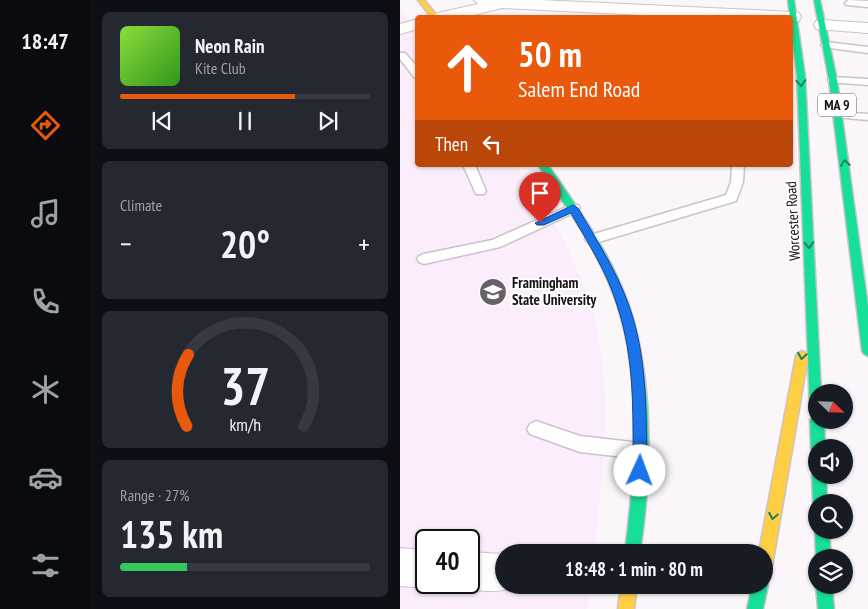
<!DOCTYPE html>
<meta charset="utf-8">
<style>
body{margin:0;font-family:"PT Sans Narrow",sans-serif;background:#242831;color:#f1f3f6;height:100vh;display:flex;flex-direction:column;font-size:19px;white-space:nowrap}
*{box-sizing:border-box;margin:0}
p{font-size:16px;color:#9ea1a6}
.icon{flex:none;width:28px;height:28px;fill:none;stroke:currentColor;stroke-width:2;stroke-linecap:round;stroke-linejoin:round}
.map{position:relative;flex:1;overflow:hidden}
.details{display:flex;flex-direction:column;gap:12px;padding:12px;background:#0d0f14;width:310px}
.details>*{flex:none}
.banner{position:absolute;left:15px;top:15px;width:378px;height:152px;border-radius:5px;box-shadow:0 1px 4px #0004;background:#ea580c;color:#fff;overflow:hidden}
.needle{width:32px;rotate:113deg}
.tools{position:absolute;left:408px;top:384px;display:grid;gap:10px}
.tools a{display:grid;place-items:center;width:45px;height:45px;border-radius:50%;background:#171b24;box-shadow:0 1px 4px #0004;font-size:25px}
.speed{position:absolute;left:15px;top:529px;display:flex;gap:10px;font-size:25px;font-weight:700;text-align:center}
.speed>*{display:grid;place-content:center;width:65px;height:65px;border-radius:50%;background:#171b24;box-shadow:0 1px 4px #0004;line-height:1}
.speed .limit{border:2px solid #111;border-radius:8px;background:#fff;color:#111}
.pin{position:absolute;display:grid;place-items:center;width:42px;height:42px;color:#fff;margin:-51px -21px;border-radius:50% 50% 50% 0;rotate:-45deg;box-shadow:0 0 5px #0007}
.pin .icon{rotate:45deg}
.me{position:absolute;width:55px;margin:-28px;rotate:2deg;stroke-linejoin:round;filter:drop-shadow(0 0 4px #0008)}
.turn{display:flex;align-items:center;gap:18px;height:105px;padding:0 20px;font-size:22px}
.turn .icon{width:65px;height:65px;stroke-width:2.5}
.turn b{display:block;font-size:35px;line-height:42px}
.then{display:flex;align-items:center;height:48px;padding:0 20px;background:#0003;gap:10px;font-size:19px}
.big{font-size:38px;font-weight:700;line-height:1.1}
.details .tile{flex:1;display:flex;flex-direction:column;justify-content:center;gap:8px;min-width:0;padding:0 18px;border-radius:8px;background:#242831}
.details .dial{align-items:center;gap:0}
.dial svg{height:130px;overflow:visible;fill:none;stroke:#363941;stroke-width:7;stroke-linecap:round;text-anchor:middle}
.dial text{fill:#f1f3f6;stroke:none}
.song{display:flex;align-items:center;gap:15px}
.cover{width:60px;height:60px;border-radius:8px;background:linear-gradient(135deg,hsl(90 70% 55%),hsl(110 70% 35%))}
.played{height:5px;border-radius:2px;background:linear-gradient(90deg,#ea580c 70%,#363941 70%)}
.keys{display:flex;justify-content:space-around;direction:ltr}
.heat{display:flex;justify-content:space-between;align-items:center;font-size:28px;direction:ltr}
.charge{height:8px;border-radius:4px;background:linear-gradient(90deg,#34c759 27%,#363941 0)}
.trip{position:absolute;left:95px;top:544px;width:278px;height:50px;border-radius:25px;background:#171b24;box-shadow:0 1px 4px #0004;font-weight:700;line-height:50px;text-align:center}
main{display:flex;flex:1;min-height:0}
.tab-bar{display:flex;flex-direction:column;width:90px;justify-content:space-around;align-items:center;background:#090b0e;color:#9ea1a6}
.tab-bar .icon{width:35px;height:35px}
.tab-bar .on{color:#ea580c}
.tab-bar b{font-size:22px;color:#f1f3f6}
.map>svg:first-child{display:block}
.built{fill:#fbedfb;fill-rule:evenodd}
.lines{fill:none;stroke-linecap:round;stroke-linejoin:round}
.lane-casing{stroke:#cbc3ca;stroke-width:3}
.street-casing{stroke:#cbc3ca;stroke-width:2}
.fast-casing{stroke:#cbc3ca;stroke-width:3}
.slow-casing{stroke:#cbc3ca;stroke-width:3}
.lane{fill:#fefefe;fill-rule:evenodd}
.street{fill:#fefefe;fill-rule:evenodd}
.fast{fill:#16e098;fill-rule:evenodd}
.slow{fill:#ffcf43;fill-rule:evenodd}
.oneway{stroke:#18825f}
.route{fill:#1a73e8;stroke:#114b97}
.labels{text-anchor:middle;stroke-width:4;stroke-linejoin:round;paint-order:stroke}
.shield{fill:#fff;stroke:#5f585e;stroke-width:1}
.shield-label{font-size:14px;font-weight:bold;fill:#1a1019}
.street-label{font-size:15px;fill:#1a1019;stroke:#fff}
.poi-label{font-size:15px;font-weight:bold;fill:#1a1019;stroke:#fff;text-anchor:start}
</style>
<main>
<nav class="tab-bar">
<b>18:47</b>
<svg class="icon on" aria-label="directions" viewBox="0 0 24 24"><path d="M12 3l9 9-9 9-9-9zM9 14v-3h6M13 9l2 2-2 2"/></svg>
<svg class="icon" aria-label="music" viewBox="0 0 24 24"><path d="M9 18V5l10-2v13"/><circle cx="6" cy="18" r="3"/><circle cx="16" cy="16" r="3"/></svg>
<svg class="icon" aria-label="phone" viewBox="0 0 24 24"><path d="M5 4h4l2 5-3 2q2 4 5 5l2-3 5 2v4C11 20 4 13 5 4z"/></svg>
<svg class="icon" aria-label="climate" viewBox="0 0 24 24"><path d="M12 3v18M4 7l16 10M4 17L20 7"/></svg>
<svg class="icon" aria-label="car" viewBox="0 0 24 24"><path d="M5 17H2v-5l4-1 3-4h7l3 4 3 1v5h-3M9 17h6M6 11h13"/><circle cx="7" cy="17" r="2"/><circle cx="17" cy="17" r="2"/></svg>
<svg class="icon" aria-label="filters" viewBox="0 0 24 24"><path d="M4 7h16M4 17h16"/><circle cx="9" cy="7" r="2"/><circle cx="15" cy="17" r="2"/></svg>
</nav>
<section class="details">
<div class="tile">
<div class="song"><i class="cover"></i><div><b>Neon Rain</b><p>Kite Club</p></div></div>
<div class="played"></div>
<div class="keys"><svg class="icon" aria-label="previous" viewBox="0 0 24 24"><path d="M18 5L8 12l10 7zM5 5v14"/></svg><svg class="icon" aria-label="pause" viewBox="0 0 24 24"><path d="M8 5v14M16 5v14"/></svg><svg class="icon" aria-label="next" viewBox="0 0 24 24"><path d="M6 5l10 7-10 7zM19 5v14"/></svg></div>
</div>
<div class="tile"><p>Climate</p>
<div class="heat"><a>−</a><b class="big">20°</b><a>+</a></div>
</div>
<div class="tile dial"><svg viewBox="0 0 100 80">
<path d="M14 69A42 42 0 1 1 86 69"/>
<path d="M14 69A42 42 0 0 1 15 25" stroke="#ea580c"/>
<text x="50" y="56" font-size="32" font-weight="700">37</text>
<text x="50" y="72" font-size="11">km/h</text>
</svg></div>
<div class="tile"><p>Range · 27%</p><b class="big">135 km</b><div class="charge"></div></div>
</section>
<div class="map">
<svg width="468" height="609" viewBox="0 0 468 609">
<rect width="100%" height="100%" fill="#faf6fa"/>
<!-- built -->
<path class="built" d="M0,6L17,29L18,165H115L153,221L167,246L193,310L201,351L205,395V448L194,552H104V585H190L187,609H0ZM26,540H69V582H26Z"/>
<g class="lines">
<!-- lane casing -->
<g class="lane-casing">
<g id="lane">
<polygon points="449,0 468,1 468,7 446,5 445,3"/>
<polygon points="426,42 468,47 468,53 423,47 421,45"/>
<polygon points="0,53 5,53 18,68 18,78 14,77 0,59"/>
<polygon points="433,77 468,79 468,85 429,82 428,80 429,78"/>
<polygon points="438,112 468,114 468,120 434,117 432,115"/>
<polygon points="63,165 75,165 86,191 84,194 76,194"/>
<polygon points="332,165 344,165 343,182 336,201 192,244 187,242 185,239 187,236 326,195 331,182"/>
<polygon points="173,204 178,205 180,208 178,211 100,247 24,264 19,262 17,259 19,256 24,254 92,240"/>
<polygon points="136,421 180,436 241,443 247,445 250,451 247,457 241,459 180,452 130,434 127,429 130,424"/>
</g>
</g>
<!-- street casing -->
<g class="street-casing">
<g id="street">
<polygon points="74,0 140,0 393,12 399,13 401,17 399,21 390,22 390,18 301,18 102,8 62,18 31,18 33,14 78,4"/>
<polygon points="18,19 18,29 0,34 0,24"/>
<polygon points="422,20 468,23 468,33 416,29 414,25 416,21"/>
<polygon points="0,548 26,550 26,582 39,582 26,588 0,586"/>
<path d="M69,552L104,554V585L117,586C98,594 75,592 56,584L55,582H69Z"/>
</g>
</g>
<!-- fast casing -->
<g class="fast-casing">
<g id="fast">
<polygon points="388,0 394,0 405,76 421,392 416,392 416,420 424,420 425,448 416,448 416,453 413,452 411,448 410,420 414,416 410,411 397,76"/>
<polygon points="414,0 420,0 437,80 468,307 468,356 464,354 462,351 429,80"/>
<path d="M138,165H148C178,208 210,253 228,303C254,379 252,474 240,552H225C235,470 243,383 217,304C200,253 168,209 138,165Z"/>
<polygon points="416,470 416,475 426,475 427,502 416,502 416,507 413,502 412,475"/>
<polygon points="416,526 416,530 429,530 431,558 416,558 416,560 415,530"/>
<polygon points="364,579 368,585 363,609 347,609 352,585 364,585"/>
<polygon points="416,585 432,585 434,609 418,609"/>
</g>
</g>
<!-- slow casing -->
<g class="slow-casing">
<g id="slow">
<polygon points="18,0 24,0 39,18 32,18"/>
<polygon points="402,351 406,353 408,356 372,566 369,571 364,574 364,552 359,552 396,356 398,353"/>
<polygon points="221,585 237,585 234,609 218,609"/>
</g>
</g>
<!-- lane -->
<use href="#lane" class="lane"/>
<!-- street -->
<use href="#street" class="street"/>
<!-- fast -->
<use href="#fast" class="fast"/>
<!-- slow -->
<use href="#slow" class="slow"/>
</g>
<!-- one-way arrows -->
<defs><path id="oneway-chevron" d="M-2-3.5L2.5 0L-2 3.5" fill="none" stroke-width="1.6" stroke-linecap="round" stroke-linejoin="round" transform="scale(1.25)"/></defs>
<g class="oneway">
<use href="#oneway-chevron" transform="translate(401 83) rotate(86)"/>
<use href="#oneway-chevron" transform="translate(445 163) rotate(-97)"/>
<use href="#oneway-chevron" transform="translate(409 245) rotate(87)"/>
<use href="#oneway-chevron" transform="translate(402 356) rotate(99)"/>
<use href="#oneway-chevron" transform="translate(373 516) rotate(101)"/>
</g>
<!-- route -->
<path class="route" d="M173,205L178,208C196,239 216,270 228,303C248,356 246,415 247,471L245,475L240,477L235,475L233,471C233,415 235,358 217,305C207,272 188,243 171,213L144,225H137L135,223Z"/>
<!-- icons -->
<defs>
<g id="university-disc" transform="scale(1.4375)"><circle r="9.5" fill="#686068" stroke="#fff"/><path d="M0-5L7-2L0 1L-7-2ZM-4 1L0 2.5L4 1V4Q0 6-4 4Z" fill="#fff"/></g>
</defs>
<g fill-rule="evenodd">
<use href="#university-disc" x="93" y="292"/>
</g>
<g class="labels">
<!-- shield labels -->
<rect class="shield" x="418" y="93.5" width="38" height="23" rx="4"/>
<g class="shield-label">
<text x="437" y="110">MA 9</text>
</g>
<!-- street labels -->
<g class="street-label">
<text transform="translate(393 221) rotate(-93)" y="5">Worcester Road</text>
</g>
<!-- poi labels -->
<g class="poi-label">
<text x="112" y="288">Framingham<tspan x="112" dy="17">State University</tspan></text>
</g>
</g>
</svg>
<div class="tools">
<a><svg class="needle" viewBox="-14 -14 28 28"><path d="M0-13l5 13h-10z" fill="#e53935"/><path d="M0 13l5-13h-10z" fill="#9ea1a6"/></svg></a>
<a><svg class="icon" aria-label="sound" viewBox="0 0 24 24"><path d="M4 9h4l5-4v14l-5-4H4zM17 9q2 3 0 6"/></svg></a>
<a><svg class="icon" aria-label="search" viewBox="0 0 24 24"><circle cx="10" cy="10" r="6"/><path d="M15 15l6 6"/></svg></a>
<a><svg class="icon" aria-label="layers" viewBox="0 0 24 24"><path d="M12 4l9 5-9 5-9-5zM3 14l9 5 9-5"/></svg></a>
</div>
<div class="speed"><div class="limit">40</div></div>
<div class="pin" style="left:140px;top:223px;background:#d93025"><svg class="icon" aria-label="arrive" viewBox="0 0 24 24"><path d="M6 21V4h12l-3 4 3 4H6"/></svg></div>
<svg class="me" style="left:240px;top:471px" viewBox="-20 -20 40 40"><circle r="19" fill="#fff"/><path d="M0-13L10 11 0 6-10 11z" fill="#1a73e8"/></svg>
<div class="trip">18:48 · 1 min · 80 m</div>
<div class="banner">
<div class="turn"><svg class="icon" aria-label="ahead" viewBox="0 0 24 24"><path d="M12 20V5M6 11l6-6 6 6"/></svg><div><b>50 m</b>Salem End Road</div></div>
<div class="then">Then<svg class="icon" aria-label="left" viewBox="0 0 24 24"><path d="M17 20v-9H6M10 6l-5 5 5 5"/></svg></div>
</div>
</div>
</main>
